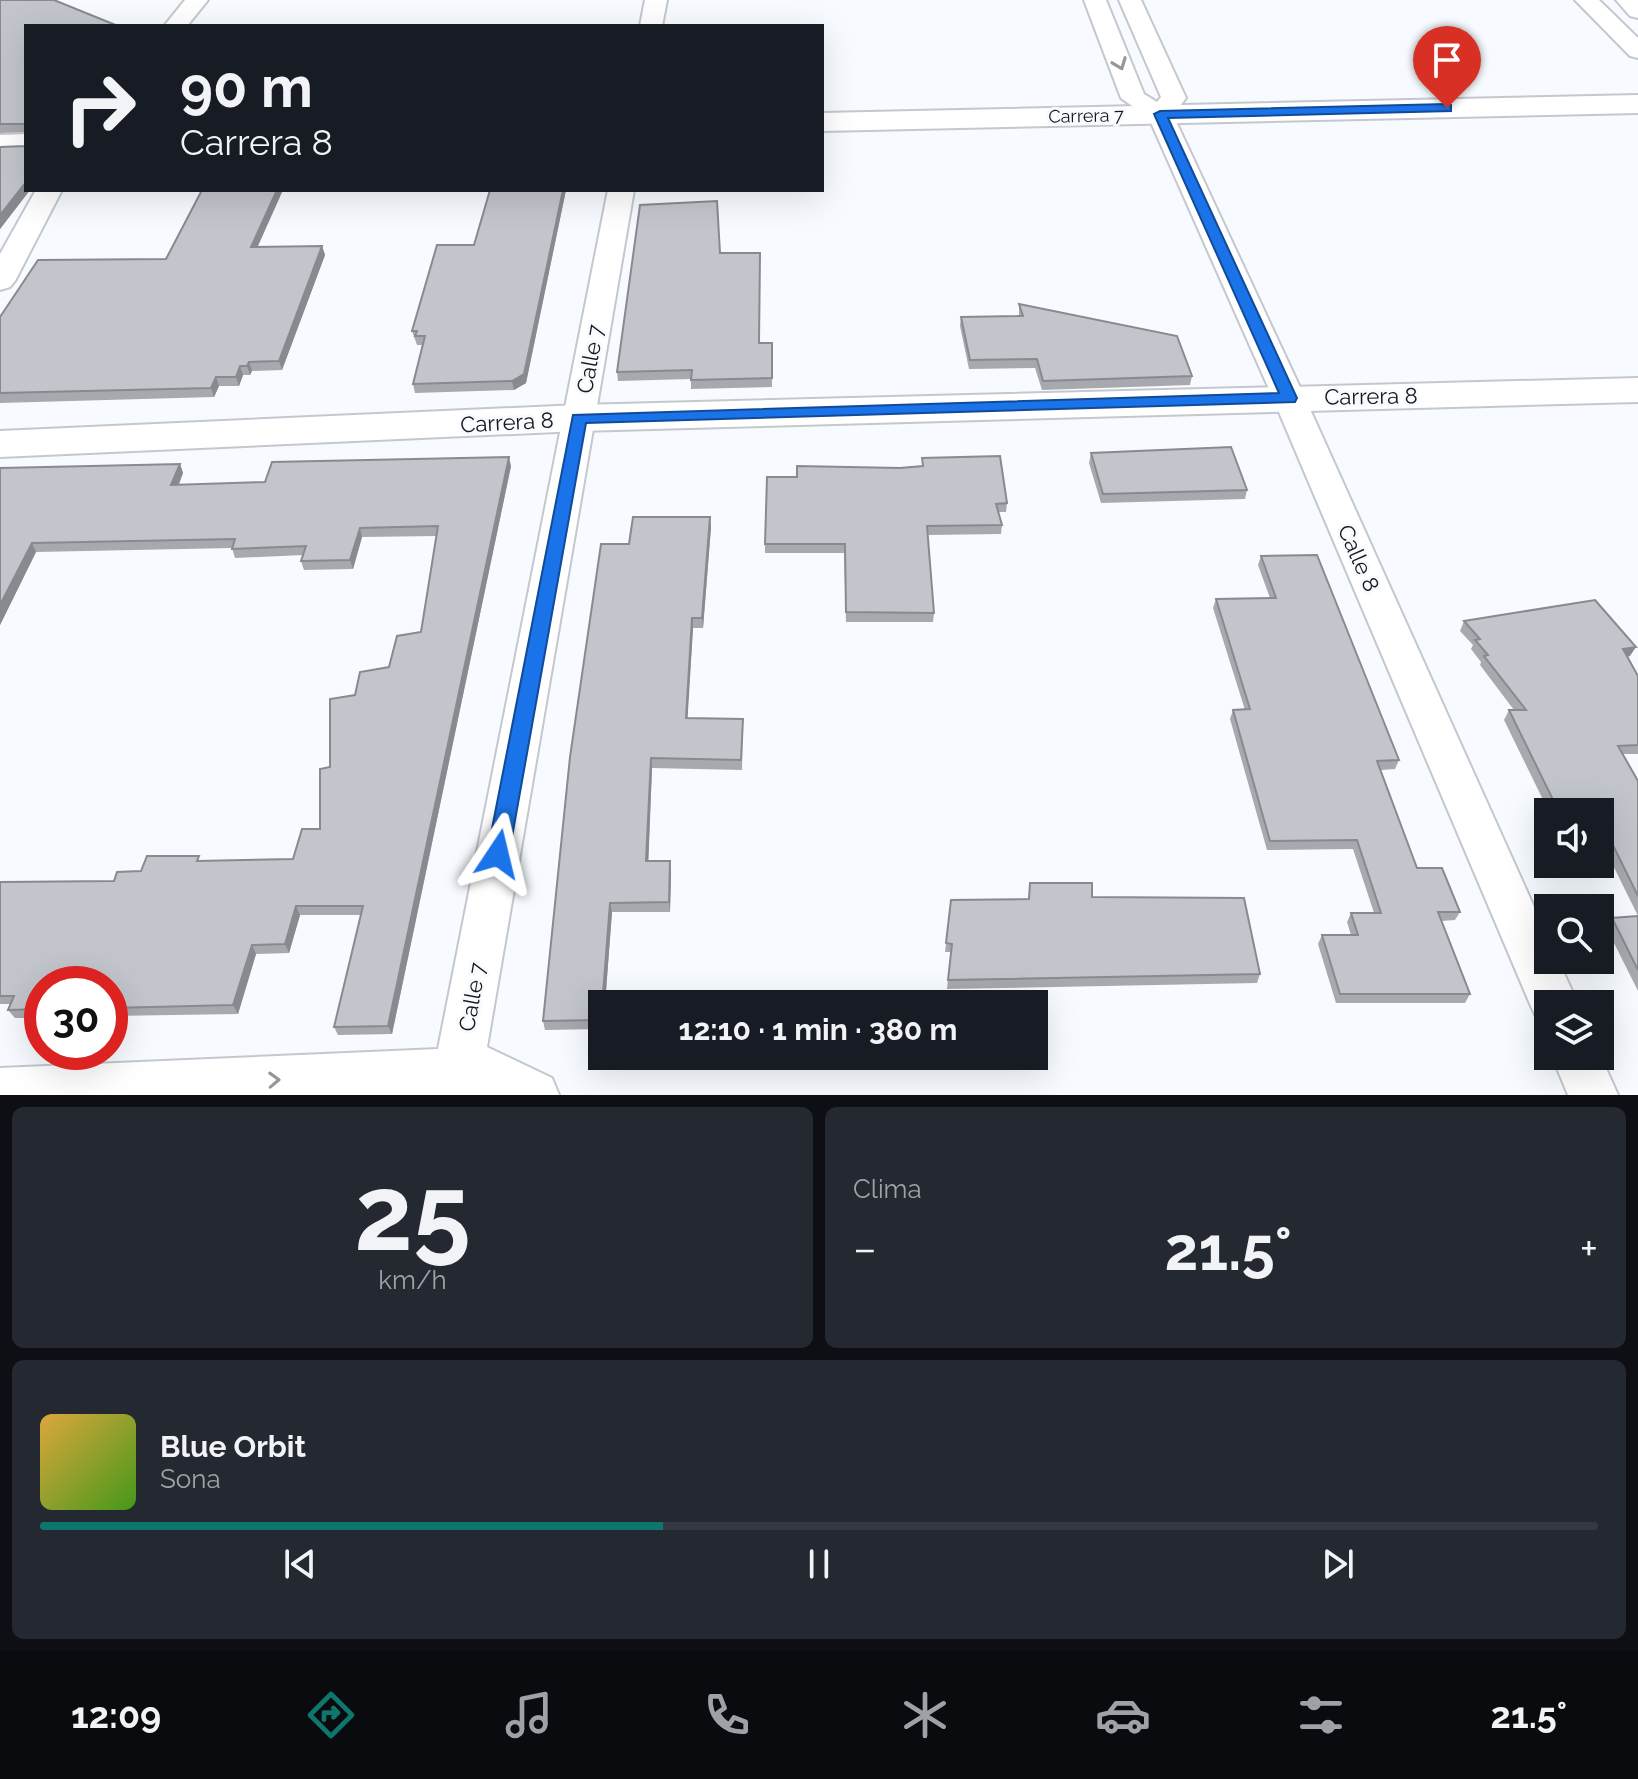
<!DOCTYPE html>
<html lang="es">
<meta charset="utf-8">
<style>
body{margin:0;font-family:Raleway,sans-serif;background:#242831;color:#f1f3f6;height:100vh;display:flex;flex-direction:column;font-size:30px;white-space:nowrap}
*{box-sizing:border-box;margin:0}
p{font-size:26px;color:#9ea1a6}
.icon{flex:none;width:44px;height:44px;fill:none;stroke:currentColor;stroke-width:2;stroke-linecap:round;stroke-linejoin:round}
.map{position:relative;height:1095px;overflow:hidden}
.details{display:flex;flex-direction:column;gap:12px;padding:12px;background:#0d0f14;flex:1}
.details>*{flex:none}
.banner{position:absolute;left:24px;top:24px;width:800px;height:168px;border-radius:0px;box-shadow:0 8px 32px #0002;background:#171b24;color:#f1f3f6;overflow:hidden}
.fabs{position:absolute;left:1534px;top:798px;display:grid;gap:16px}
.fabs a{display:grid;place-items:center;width:80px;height:80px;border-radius:0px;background:#171b24;box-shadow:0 8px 32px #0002;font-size:40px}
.speed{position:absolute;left:24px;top:966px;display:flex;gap:16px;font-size:40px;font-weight:700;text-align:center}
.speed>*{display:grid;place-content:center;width:104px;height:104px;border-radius:50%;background:#171b24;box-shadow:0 8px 32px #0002;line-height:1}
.speed .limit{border:12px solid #d22;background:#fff;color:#111}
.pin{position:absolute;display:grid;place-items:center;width:68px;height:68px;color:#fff;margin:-82px -34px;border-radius:50% 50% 50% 0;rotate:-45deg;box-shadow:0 0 8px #0007}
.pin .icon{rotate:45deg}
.me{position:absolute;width:88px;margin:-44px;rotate:10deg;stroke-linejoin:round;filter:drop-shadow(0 0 6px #0008)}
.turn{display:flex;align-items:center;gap:28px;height:168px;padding:0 24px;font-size:36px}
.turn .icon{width:104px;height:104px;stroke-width:2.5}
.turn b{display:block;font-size:56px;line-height:68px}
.big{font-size:60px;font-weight:700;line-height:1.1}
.details .tile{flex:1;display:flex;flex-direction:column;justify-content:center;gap:12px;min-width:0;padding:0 28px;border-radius:12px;background:#242831}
.details .dial{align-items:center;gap:0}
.dial b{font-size:104px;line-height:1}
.song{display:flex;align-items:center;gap:24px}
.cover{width:96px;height:96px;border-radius:12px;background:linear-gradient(135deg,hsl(40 70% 55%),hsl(100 70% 35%))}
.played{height:8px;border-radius:4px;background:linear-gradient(90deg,#0f766e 40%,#363941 40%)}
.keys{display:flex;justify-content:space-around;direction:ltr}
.heat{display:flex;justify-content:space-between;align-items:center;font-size:44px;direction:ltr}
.details .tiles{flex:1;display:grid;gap:12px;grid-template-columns:1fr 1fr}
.tile:last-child{grid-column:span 2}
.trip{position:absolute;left:588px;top:990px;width:460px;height:80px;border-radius:0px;background:#171b24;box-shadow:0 8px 32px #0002;font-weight:700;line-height:80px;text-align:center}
.menu{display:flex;height:128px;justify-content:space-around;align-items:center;background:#090b0e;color:#9ea1a6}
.menu .icon{width:56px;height:56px}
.menu .current{color:#0f766e}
.menu b{font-size:36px;color:#f1f3f6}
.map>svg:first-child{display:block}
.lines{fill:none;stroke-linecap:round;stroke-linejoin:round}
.minor-casing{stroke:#c4c8ce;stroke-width:4}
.tertiary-casing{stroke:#c4c8ce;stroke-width:4}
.minor{fill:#fff;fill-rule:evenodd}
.tertiary{fill:#fff;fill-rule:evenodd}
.wall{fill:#a7a9af}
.shaded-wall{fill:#888a8f}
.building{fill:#c2c5cc;stroke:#888a8f;stroke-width:2}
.oneway{stroke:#969798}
.route{fill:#1a73e8;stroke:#114b97;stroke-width:2}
.labels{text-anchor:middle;stroke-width:6;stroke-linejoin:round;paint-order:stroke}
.far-street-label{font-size:18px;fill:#16181a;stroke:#f7fafe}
.street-label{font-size:22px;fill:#16181a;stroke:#f7fafe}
</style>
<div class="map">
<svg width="1638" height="1095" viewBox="0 0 1638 1095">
<rect width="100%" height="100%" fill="#f7fafe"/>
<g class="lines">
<!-- minor casing -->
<g class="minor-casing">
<g id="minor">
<polygon points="185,0 208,0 187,26 164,26"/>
<polygon points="645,0 667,0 662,26 640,26"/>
<polygon points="1084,0 1106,0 1144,94 1157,102 1161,97 1119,0 1141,0 1186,98 1173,115 1305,398 1548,938 1548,960 1558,960 1578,1004 1548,1004 1548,1024 1537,1019 1530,1004 1273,398 1149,118 1121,98"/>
<polygon points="1575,0 1599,0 1638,38 1638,58 1630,56"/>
<polygon points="1616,0 1638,0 1638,18 1630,16"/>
<polygon points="36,190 62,190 15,281 10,287 0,290 0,254"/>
<polygon points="608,190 634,190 487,1047 552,1078 559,1095 0,1095 0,1068 438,1049"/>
<polygon points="1600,1055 1618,1095 1568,1095 1552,1056"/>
</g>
</g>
<!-- tertiary casing -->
<g class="tertiary-casing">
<g id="tertiary">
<polygon points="1638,95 1638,113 822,131 822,113"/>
<polygon points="26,134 26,152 0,153 0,135"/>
<polygon points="1638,378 1638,402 579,431 0,457 0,431 579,405"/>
</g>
</g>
<!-- minor -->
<use href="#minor" class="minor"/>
<!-- tertiary -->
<use href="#tertiary" class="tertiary"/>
</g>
<!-- wall -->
<g class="wall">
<polygon points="0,0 54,0 26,190 30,190 0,229 0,147 25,146 25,132 0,133"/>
<polygon points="490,190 566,190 526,383 514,390 415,393 413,384 423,345 417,345 412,331 474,245"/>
<polygon points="322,246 325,255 282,370 252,371 250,375 243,375 239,386 219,386 214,397 0,403 0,317 166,259 258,247"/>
<polygon points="1019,304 1192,376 1190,385 1042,390 1035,368 969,369 960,326 961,317 1019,316"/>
<polygon points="760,343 772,343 772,387 691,389 691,379 618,381 617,372"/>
<polygon points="1091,453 1247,490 1245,499 1101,503 1089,463"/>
<polygon points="922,458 1007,503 1006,512 998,512 1002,525 1001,534 928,535 934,613 933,622 846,622 844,553 765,553 765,544 797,477 922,466"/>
<polygon points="180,464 183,473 179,485 265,482 511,466 392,1034 338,1035 334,1027 361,915 300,915 289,953 256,954 238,1014 110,1016 110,984 42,984 42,1018 15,1018 8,1010 10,1004 0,1004 0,882 114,881 141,871 201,861 293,859 320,829 330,767 355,695 389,667 421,632 437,536 362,537 353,569 304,570 301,561 303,555 235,558 232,548 36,552 0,625 0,468"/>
<polygon points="710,517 711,527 703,628 693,628 687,718 743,719 742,770 652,768 648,861 671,871 670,912 612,912 605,1004 602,1004 602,1029 545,1030 543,1021 629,544"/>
<polygon points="1261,556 1399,760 1395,769 1381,770 1417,868 1460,912 1455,920 1441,921 1470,994 1465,1003 1336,1003 1318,944 1322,935 1351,935 1347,922 1351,913 1374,913 1353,849 1267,850 1230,719 1233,710 1245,710 1213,608 1216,599 1270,598 1258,565"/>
<polygon points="1464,621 1630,656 1627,657 1638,676 1638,754 1623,754 1638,781 1638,991 1606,927 1612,918 1638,916 1600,839 1600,812 1549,812 1504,720 1509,710 1514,710 1480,665 1481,662 1471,649 1473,645 1460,631"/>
<polygon points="1030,883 1092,897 1260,974 1257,983 947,989 951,952 945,952 951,900 1028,899"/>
</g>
<!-- shaded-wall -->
<g class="shaded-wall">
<polygon points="26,182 26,190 30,190 0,229 0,215"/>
<polygon points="277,190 283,190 254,255 251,247"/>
<polygon points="563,190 566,190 526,383 514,390 512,381"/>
<polygon points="322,246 325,255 282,370 279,361"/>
<polygon points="249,362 252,371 250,375 247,366"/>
<polygon points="240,366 243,375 239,386 236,377"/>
<polygon points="216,377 219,386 214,397 211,388"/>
<polygon points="509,457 511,466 392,1034 388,1026"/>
<polygon points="180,464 183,473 174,494 171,485"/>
<polygon points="710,517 711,527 703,628 702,618"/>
<polygon points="360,528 362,537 353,569 350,560"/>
<polygon points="32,543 36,552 0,625 0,605"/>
<polygon points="692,618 693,628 687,728 686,718"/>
<polygon points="1636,647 1630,656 1618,659 1623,649"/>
<polygon points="651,758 652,768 648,871 646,861"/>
<polygon points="670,861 671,871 670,912 669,902"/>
<polygon points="610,903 612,912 605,1004 602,1004 602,1026 601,1020"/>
<polygon points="296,906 300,915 289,953 285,944"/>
<polygon points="252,945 256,954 238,1014 233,1005"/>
</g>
<!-- building -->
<g class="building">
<polygon points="0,0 54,0 118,26 26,26 26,182 0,215 0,147 25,146 25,124 0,124"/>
<polygon points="202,190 277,190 251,247 322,246 279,361 249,362 247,366 240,366 236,377 216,377 211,388 0,393 0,317 38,260 166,259"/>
<polygon points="490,190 563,190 524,374 512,381 413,384 425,336 415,336 417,331 412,331 437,245 474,245"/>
<polygon points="717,201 720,253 760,253 759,343 772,343 772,378 691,380 692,370 617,372 640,205"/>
<polygon points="1019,304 1177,336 1192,376 1043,381 1037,359 970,360 961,317 1023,316"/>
<polygon points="1231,447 1247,490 1103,494 1091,453"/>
<polygon points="1000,456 1007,503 996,504 1002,525 927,526 934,613 846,612 845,544 765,544 767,477 797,477 797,466 900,468 923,466 922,458"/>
<polygon points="509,457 388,1026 334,1027 363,906 296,906 285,944 252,945 233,1005 110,1008 110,984 42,984 42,1009 8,1010 14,996 0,996 0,882 114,881 117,872 141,871 147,856 199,856 197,861 293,859 302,829 320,829 320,769 330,767 330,699 355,695 360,672 389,667 397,636 421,632 438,526 360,528 350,560 301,561 306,546 232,549 235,539 32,543 0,605 0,468 180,464 171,485 265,482 272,462"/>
<polygon points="633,517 710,517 702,618 692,618 686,718 743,719 741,760 651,758 646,861 670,861 669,902 610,903 601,1020 543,1021 570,757 601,544 629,544"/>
<polygon points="1317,555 1399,760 1377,761 1417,868 1442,868 1460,912 1438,912 1470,994 1340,994 1322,935 1358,935 1351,913 1381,913 1357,840 1270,841 1233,710 1250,709 1216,599 1276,598 1261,556"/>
<polygon points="1595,600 1636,647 1623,649 1638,676 1638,745 1618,746 1638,781 1638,896 1605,829 1600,829 1600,812 1559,812 1509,710 1526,710 1484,656 1488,655 1475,640 1480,639 1464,621"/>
<polygon points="1030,883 1092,883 1092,897 1244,898 1260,974 948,980 952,944 946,943 951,900 1029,899"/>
<polygon points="1638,916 1638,970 1612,918"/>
</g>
<!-- one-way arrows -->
<defs><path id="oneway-chevron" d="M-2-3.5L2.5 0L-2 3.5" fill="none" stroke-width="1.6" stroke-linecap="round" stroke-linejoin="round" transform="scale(2)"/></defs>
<g class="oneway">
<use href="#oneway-chevron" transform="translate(1120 64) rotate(69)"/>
<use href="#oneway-chevron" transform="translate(274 1080) rotate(-2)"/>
</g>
<!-- route -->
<polygon class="route" points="1447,104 1451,105 1451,111 1168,118 1297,398 1295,402 586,423 509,854 506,861 498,864 491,861 487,854 573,415 1279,393 1154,114 1160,111"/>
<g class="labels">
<!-- far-street labels -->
<g class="far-street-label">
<text transform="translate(1086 116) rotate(-1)" y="6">Carrera 7</text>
</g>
<!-- street labels -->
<g class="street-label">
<text transform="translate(590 359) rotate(-80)" y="8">Calle 7</text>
<text transform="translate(1371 396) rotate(-1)" y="8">Carrera 8</text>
<text transform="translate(507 422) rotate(-3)" y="8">Carrera 8</text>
<text transform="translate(1359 558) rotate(66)" y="8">Calle 8</text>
<text transform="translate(472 997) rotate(-80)" y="8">Calle 7</text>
</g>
</g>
</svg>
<div class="fabs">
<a><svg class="icon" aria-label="sound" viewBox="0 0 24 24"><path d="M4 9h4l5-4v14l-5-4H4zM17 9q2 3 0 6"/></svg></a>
<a><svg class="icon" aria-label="search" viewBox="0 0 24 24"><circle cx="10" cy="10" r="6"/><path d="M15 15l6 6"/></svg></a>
<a><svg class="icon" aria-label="layers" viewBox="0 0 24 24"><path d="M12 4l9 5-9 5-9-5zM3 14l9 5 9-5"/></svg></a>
</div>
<div class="speed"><div class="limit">30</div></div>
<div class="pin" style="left:1447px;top:108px;background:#d93025"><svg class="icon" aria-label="arrive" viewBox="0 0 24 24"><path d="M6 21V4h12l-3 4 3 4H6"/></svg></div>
<svg class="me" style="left:498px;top:854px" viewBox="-20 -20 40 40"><path d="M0-17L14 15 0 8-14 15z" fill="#1a73e8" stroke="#fff" stroke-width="4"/></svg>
<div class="trip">12:10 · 1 min · 380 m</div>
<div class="banner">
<div class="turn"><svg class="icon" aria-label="right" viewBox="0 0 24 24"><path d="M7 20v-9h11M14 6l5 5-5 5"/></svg><div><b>90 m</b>Carrera 8</div></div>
</div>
</div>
<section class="details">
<div class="tiles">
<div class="tile dial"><b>25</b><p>km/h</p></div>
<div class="tile"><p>Clima</p>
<div class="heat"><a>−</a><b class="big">21.5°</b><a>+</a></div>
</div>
<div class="tile">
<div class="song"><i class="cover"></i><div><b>Blue Orbit</b><p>Sona</p></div></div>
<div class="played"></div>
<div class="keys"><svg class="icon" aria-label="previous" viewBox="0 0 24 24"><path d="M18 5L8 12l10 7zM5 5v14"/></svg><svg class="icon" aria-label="pause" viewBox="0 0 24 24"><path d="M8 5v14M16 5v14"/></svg><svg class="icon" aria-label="next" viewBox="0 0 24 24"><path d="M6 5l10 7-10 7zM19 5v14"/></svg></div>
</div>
</div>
</section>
<nav class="menu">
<b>12:09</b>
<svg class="icon current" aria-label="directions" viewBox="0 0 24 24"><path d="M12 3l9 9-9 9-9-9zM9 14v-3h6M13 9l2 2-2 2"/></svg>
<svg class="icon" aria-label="music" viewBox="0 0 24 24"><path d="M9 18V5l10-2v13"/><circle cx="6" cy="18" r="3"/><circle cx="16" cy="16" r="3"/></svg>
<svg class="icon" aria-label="phone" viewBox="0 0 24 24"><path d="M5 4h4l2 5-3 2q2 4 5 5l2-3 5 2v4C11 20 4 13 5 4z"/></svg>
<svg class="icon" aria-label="climate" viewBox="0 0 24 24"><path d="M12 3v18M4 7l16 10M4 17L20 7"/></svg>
<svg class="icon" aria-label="car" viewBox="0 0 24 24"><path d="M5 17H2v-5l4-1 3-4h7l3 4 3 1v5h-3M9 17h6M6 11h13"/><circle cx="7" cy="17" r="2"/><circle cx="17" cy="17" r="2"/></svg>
<svg class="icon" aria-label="filters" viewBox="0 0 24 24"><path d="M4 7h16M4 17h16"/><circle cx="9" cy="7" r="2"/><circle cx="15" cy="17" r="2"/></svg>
<b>21.5°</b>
</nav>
